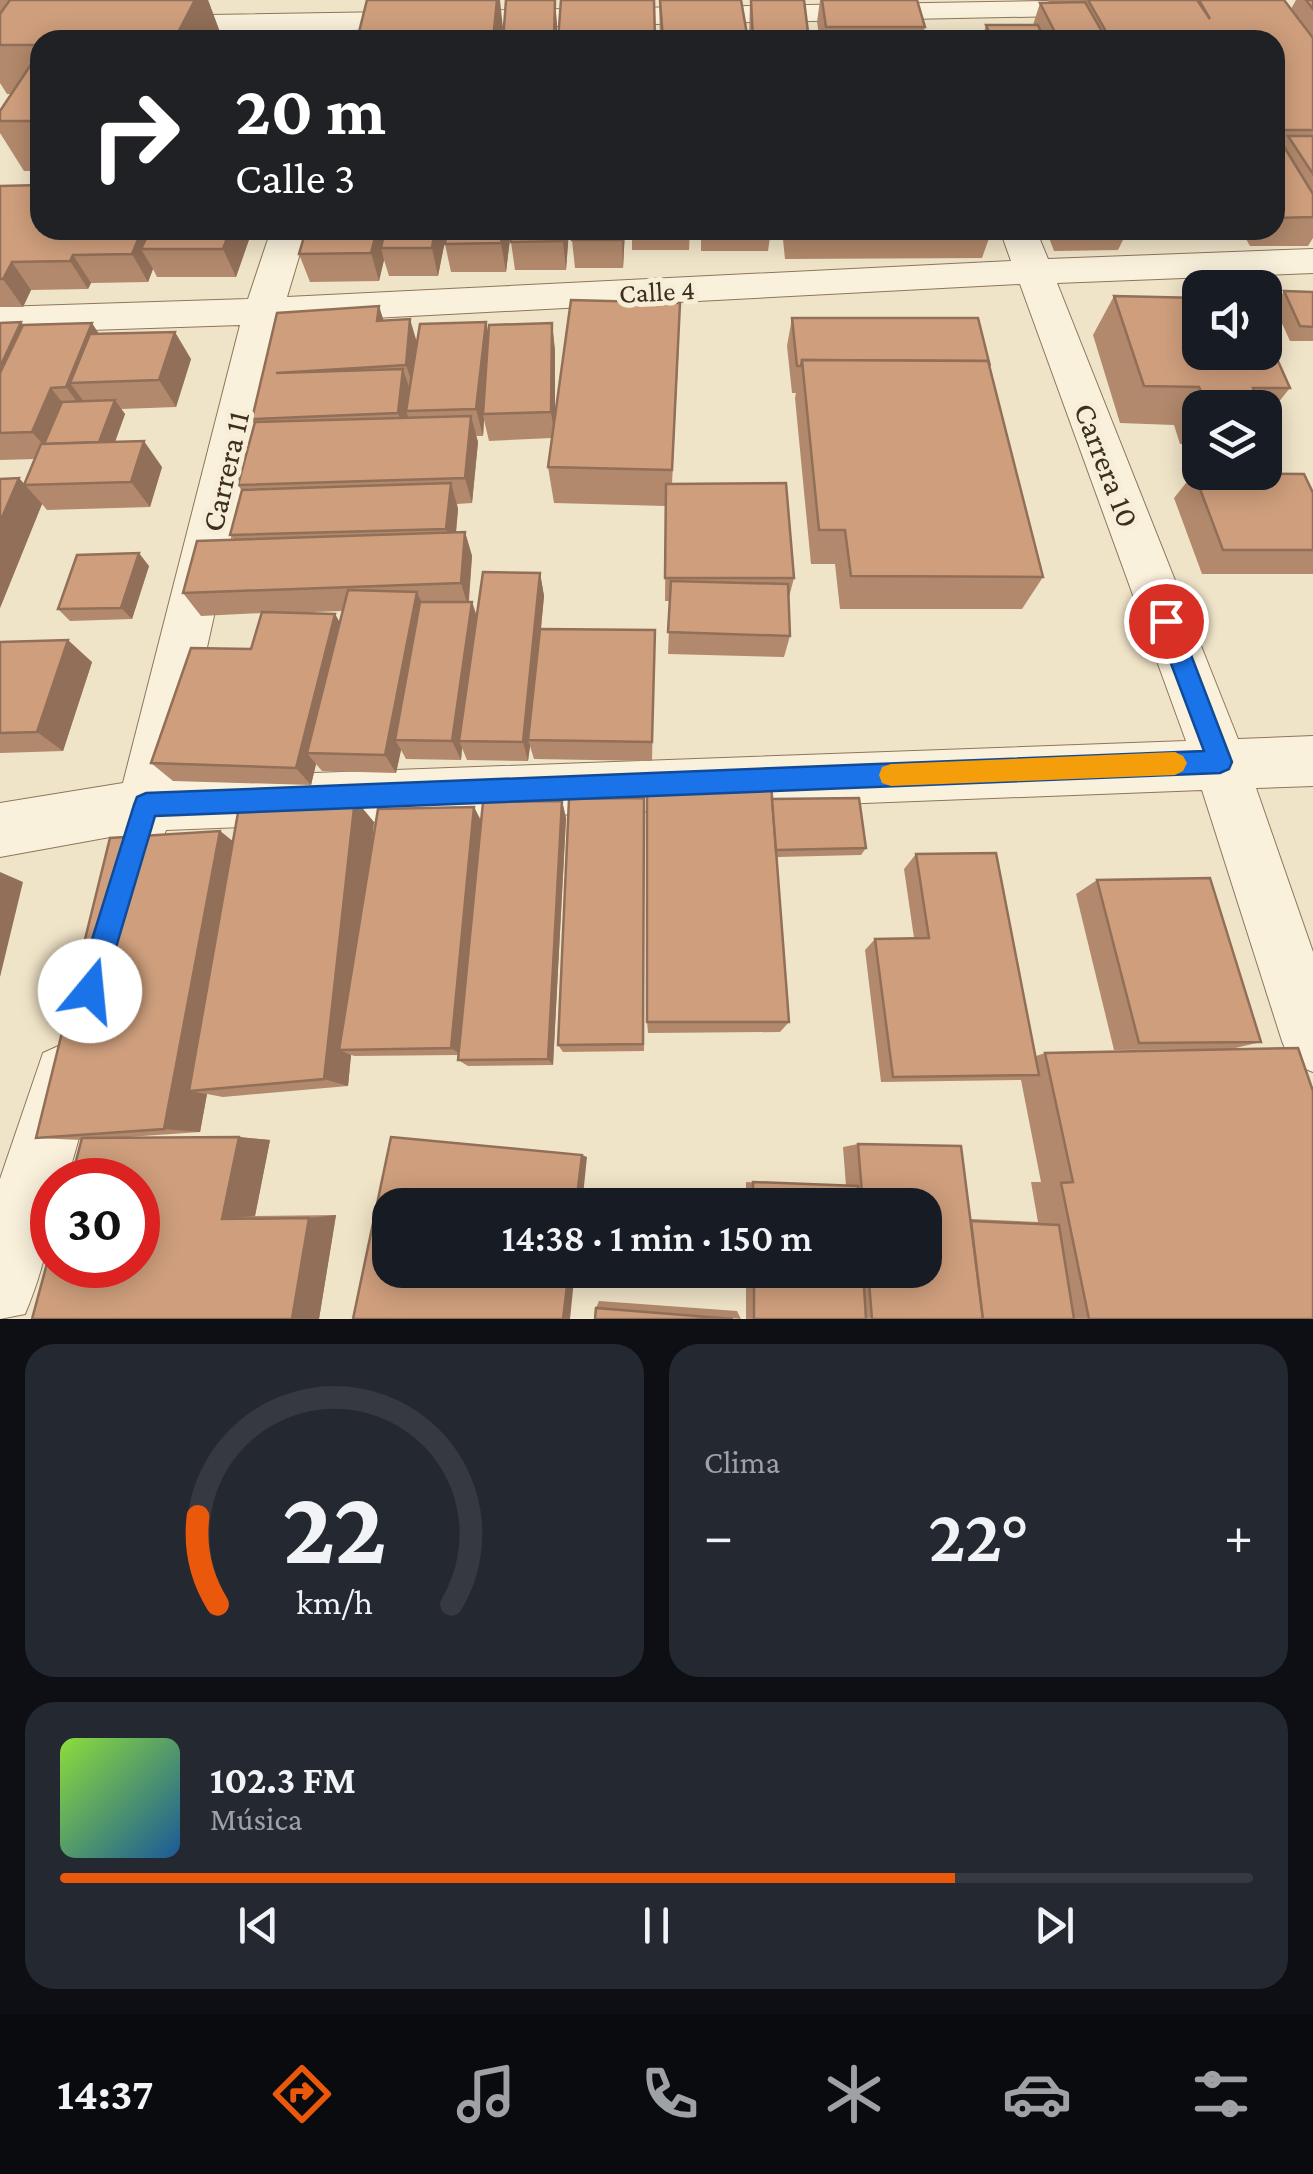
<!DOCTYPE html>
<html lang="es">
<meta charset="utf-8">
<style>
body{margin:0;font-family:"Crimson Pro",serif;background:#242831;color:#f1f3f6;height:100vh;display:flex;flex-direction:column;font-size:38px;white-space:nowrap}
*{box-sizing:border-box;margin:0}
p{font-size:32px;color:#9ea1a6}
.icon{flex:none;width:55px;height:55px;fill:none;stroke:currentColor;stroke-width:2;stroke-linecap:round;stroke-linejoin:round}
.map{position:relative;height:1319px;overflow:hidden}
.panel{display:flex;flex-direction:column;gap:25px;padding:25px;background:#0d0f14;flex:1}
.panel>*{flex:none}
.guide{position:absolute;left:30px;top:30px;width:1255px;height:210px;border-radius:30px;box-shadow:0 5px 25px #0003;background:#202124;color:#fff;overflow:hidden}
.controls{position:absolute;left:1182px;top:270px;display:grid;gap:20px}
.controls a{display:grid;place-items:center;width:100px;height:100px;border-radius:20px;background:#171b24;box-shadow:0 5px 25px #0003;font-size:50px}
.speed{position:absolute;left:30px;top:1158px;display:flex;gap:20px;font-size:50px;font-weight:700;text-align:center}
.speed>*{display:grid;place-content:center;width:130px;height:130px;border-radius:50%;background:#171b24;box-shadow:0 5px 25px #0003;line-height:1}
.speed .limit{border:15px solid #d22;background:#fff;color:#111}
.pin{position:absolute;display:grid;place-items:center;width:85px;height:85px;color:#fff;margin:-42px;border:5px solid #fff;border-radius:50%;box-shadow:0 2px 10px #0007}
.me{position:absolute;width:110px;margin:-55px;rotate:17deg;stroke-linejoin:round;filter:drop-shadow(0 0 8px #0008)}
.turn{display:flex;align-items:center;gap:35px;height:210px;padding:0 40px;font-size:45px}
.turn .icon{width:130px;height:130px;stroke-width:2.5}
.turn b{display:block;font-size:70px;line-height:85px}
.big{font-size:75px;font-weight:600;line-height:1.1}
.panel .card{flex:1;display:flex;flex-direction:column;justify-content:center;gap:15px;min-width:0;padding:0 35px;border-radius:30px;background:#242831}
.panel .dial{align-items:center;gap:0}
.dial svg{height:260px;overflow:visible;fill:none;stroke:#363941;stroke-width:7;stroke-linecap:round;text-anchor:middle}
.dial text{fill:#f1f3f6;stroke:none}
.song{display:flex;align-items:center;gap:30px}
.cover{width:120px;height:120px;border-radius:15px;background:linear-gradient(135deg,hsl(90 70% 55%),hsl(210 70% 35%))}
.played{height:10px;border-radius:5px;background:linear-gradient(90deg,#ea580c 75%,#363941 75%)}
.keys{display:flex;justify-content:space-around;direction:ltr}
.heat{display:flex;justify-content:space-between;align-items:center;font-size:55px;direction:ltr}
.panel .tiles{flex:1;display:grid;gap:25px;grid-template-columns:1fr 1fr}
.card:last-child{grid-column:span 2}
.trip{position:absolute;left:372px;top:1188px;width:570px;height:100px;border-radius:30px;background:#171b24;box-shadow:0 5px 25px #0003;font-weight:600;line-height:100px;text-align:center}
.menu{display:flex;height:160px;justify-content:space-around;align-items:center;background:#090b0e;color:#9ea1a6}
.menu .icon{width:70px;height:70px}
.menu .selected{color:#ea580c}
.menu b{font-size:45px;color:#f1f3f6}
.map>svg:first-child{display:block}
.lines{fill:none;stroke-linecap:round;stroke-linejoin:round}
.minor-casing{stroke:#8d765c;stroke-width:2}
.minor{fill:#faf1dc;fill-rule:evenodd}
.wall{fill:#b2896c;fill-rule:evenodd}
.shaded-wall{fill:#916f58}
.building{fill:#cf9f7d;stroke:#916f58;stroke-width:2.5}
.route{fill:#1a73e8;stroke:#114b97;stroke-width:2.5}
.slow{fill:#f59e0b}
.labels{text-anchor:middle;stroke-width:10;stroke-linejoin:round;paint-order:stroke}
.far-street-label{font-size:28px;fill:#3d2e20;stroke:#f7eed8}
.street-label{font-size:32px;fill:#3d2e20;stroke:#f7eed8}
</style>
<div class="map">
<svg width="1313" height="1319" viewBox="0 0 1313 1319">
<rect width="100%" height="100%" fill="#f0e4c8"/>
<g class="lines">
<!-- minor casing -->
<g class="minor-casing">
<g id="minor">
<polygon points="1103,0 1113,3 1118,9 1113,15 148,34 138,31 133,25 138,19 148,16"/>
<path d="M271,230H307L287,297L1011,261L1000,230H1036L1048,259L1313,249V273L1057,283L1238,739L1313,736V786L1256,788L1313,952V1072L1291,1063L1282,1041L1202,790L166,830L157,855L137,863L117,855L110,837L0,857V803L123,783L240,325L0,333V307L248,299ZM1020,284L1186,741L178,778L279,323Z"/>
<path d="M65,1043L87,1053L97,1075L67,1180H52C52,1232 45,1266 25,1314L0,1319V1179L43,1053Z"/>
</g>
</g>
<!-- minor -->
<use href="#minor" class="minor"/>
</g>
<!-- wall -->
<g class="wall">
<polygon points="0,0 208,0 221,35 40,40 40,171 24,171 0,133 0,111 11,94 7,94 0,83"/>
<polygon points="659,0 741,0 748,40 660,40"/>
<polygon points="750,0 809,40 749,40"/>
<polygon points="820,0 917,0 925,27 923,35 924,40 815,40 816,34 819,34 817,22"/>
<polygon points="1048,0 1284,0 1291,9 1296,0 1306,0 1313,9 1313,238 1308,246 1250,246 1241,230 1275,230 1275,40 982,40 986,25 1033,25 1040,3 1049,3"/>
<polygon points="0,186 252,231 236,277 157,277 153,269 148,282 91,283 88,289 31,290 23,307 0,307"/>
<polygon points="306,230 511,230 506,272 451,272 445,244 447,231 438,276 389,276 384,260 379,281 310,282 299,254"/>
<polygon points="512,230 569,230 566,270 515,270 511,242"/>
<polygon points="573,230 625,230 623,268 575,268 572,240"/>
<polygon points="632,230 690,230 689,250 632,250"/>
<polygon points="701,230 771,230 768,251 701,251"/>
<polygon points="782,230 992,230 982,258 785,259"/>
<polygon points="1046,230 1128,230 1118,250 1054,251"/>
<polygon points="1284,291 1313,292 1313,341 1290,341 1274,306"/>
<polygon points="1114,296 1290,388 1265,419 1265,408 1200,408 1200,444 1180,444 1174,425 1120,423 1093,335"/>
<polygon points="792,318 990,367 1043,577 1022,609 840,609 835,564 811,564 795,398 796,393 792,393 787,346"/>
<path d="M384,320L417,344L552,323L555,351V420L679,342L672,484L794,578L788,601L790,636L784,657L668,654L670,601H665L666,506L554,503L548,467L552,438L489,441L484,420L483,436H476L478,442L472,503L457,504L458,509L456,533L465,532L472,556L469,602H472L477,616L540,573L544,596L541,629L655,630L652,761L534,759L530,746L528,761L467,760L462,748L461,760L406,759L401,750L396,773L322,771L316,764L311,785L173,781L151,763L251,649L262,613L201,616L183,593L234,540L230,535L242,491L238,485L254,424L252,419ZM342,611L340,623L335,614L286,613Z"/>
<polygon points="21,322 23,325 99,334 191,359 176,407 121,409 125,414 115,442 162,467 150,507 47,510 42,504 0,608 19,478 24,484 35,459 0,460 0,323"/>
<polygon points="1194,473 1313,550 1313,574 1202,574 1174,498"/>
<polygon points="149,566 132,619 70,621 58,609"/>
<polygon points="0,642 92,662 63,751 0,753"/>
<polygon points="644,798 644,1051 563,1052 558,1045"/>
<polygon points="772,799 866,848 861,855 777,857 789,1022 780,1032 648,1033 647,1022"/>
<polygon points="562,801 566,818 553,1065 468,1066 458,1060 458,1055 355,1056 351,1055 348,1086 223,1097 207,1094 200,1132 114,1138 239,1137 270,1140 255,1216 336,1215 319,1319 82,1140 36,1138 220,831 233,842 374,822 370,856 474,807 481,820"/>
<polygon points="916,854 1036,1056 1045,1053 1313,1319 746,1319 746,1270 925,1270 925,1205 746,1205 746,1182 846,1186 843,1147 858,1144 971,1219 1038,1222 1031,1182 1041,1182 1021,1080 881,1082 865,950 875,939 914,938 904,869"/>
<polygon points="1097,880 1261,1042 1231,1049 1114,1050 1076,894"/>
<polygon points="599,1301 737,1311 741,1319 596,1308"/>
</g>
<!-- shaded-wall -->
<g class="shaded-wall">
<polygon points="195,0 208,0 221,35 219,40 174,40"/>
<polygon points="497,0 500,0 503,28 502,40 493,40"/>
<polygon points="555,0 557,23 557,40 554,40"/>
<polygon points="142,230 168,230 141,249 153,269 148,282 132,254"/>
<polygon points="230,230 252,231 236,277 223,249"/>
<polygon points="377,230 392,230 381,248 384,260 379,281 371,253"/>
<polygon points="435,230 447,230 438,276 432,248"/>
<polygon points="503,230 511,230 506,272 501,243"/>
<polygon points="564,230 569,230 566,270 563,241"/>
<polygon points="622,230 625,230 623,268 622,240"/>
<polygon points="73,255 91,283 88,289 70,261"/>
<polygon points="12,262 31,290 23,307 3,279"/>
<polygon points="379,306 388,334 377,321"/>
<polygon points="410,319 418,346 415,392 406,365"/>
<polygon points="21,322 42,350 0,433 0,367"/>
<polygon points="486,322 492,350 483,414 484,420 483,436 476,409"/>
<polygon points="92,323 110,351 70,383 88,407 86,414 66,387"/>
<polygon points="552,323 555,351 555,438 551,412"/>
<polygon points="175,332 191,359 176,407 159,380"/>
<polygon points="403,369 412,396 406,411 409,419 407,439 398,413"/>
<polygon points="51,388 72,415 47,449 32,432"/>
<polygon points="115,400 125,414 108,461 97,448"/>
<polygon points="471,416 478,442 472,503 465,478"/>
<polygon points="144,441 162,467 150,507 131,482"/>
<polygon points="19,478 42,504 0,608 0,522"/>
<polygon points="451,483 458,509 454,553 446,529"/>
<polygon points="465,532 472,556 468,606 461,583"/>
<polygon points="139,553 149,566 132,619 121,608"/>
<polygon points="540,573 544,596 530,740 528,740 530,746 528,761 523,742"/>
<polygon points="417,592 427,615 395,740 401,750 396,773 385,755"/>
<polygon points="472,602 479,625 459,741 462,748 461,760 452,741"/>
<polygon points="335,614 347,636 307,753 316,764 311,785 296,768"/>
<polygon points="68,640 92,662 63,751 37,732"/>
<polygon points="355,799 374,822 351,1050 339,1050 351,1055 348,1086 324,1079"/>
<polygon points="562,801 566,818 553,1065 548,1059"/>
<polygon points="474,807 482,824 462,1055 451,1048"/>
<polygon points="220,831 248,853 189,1091 207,1094 200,1132 164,1129"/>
<polygon points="0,872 23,882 0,977"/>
<polygon points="239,1137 270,1140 255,1216 222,1219"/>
<polygon points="582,1155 587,1157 582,1205 576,1205"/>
<polygon points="336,1215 319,1319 292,1319 309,1218"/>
<polygon points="569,1270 575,1270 570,1319 563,1319"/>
</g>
<!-- building -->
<g class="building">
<polygon points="10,0 195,0 174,40 40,40 40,45 0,45 0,14"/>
<polygon points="367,0 497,0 493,40 357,40"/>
<polygon points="506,0 555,0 554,40 503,40"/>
<polygon points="561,0 654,0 655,40 558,40"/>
<polygon points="660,0 741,0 748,40 663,40"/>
<polygon points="751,0 804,0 809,40 753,40"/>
<polygon points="822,0 917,0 925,27 826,27"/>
<polygon points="1088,0 1197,0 1210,19 1199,0 1284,0 1313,38 1313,130 1284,130 1275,116 1275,40 1111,40"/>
<polygon points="1306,0 1313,0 1313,9"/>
<polygon points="1085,2 1107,40 1059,40 1040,3"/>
<polygon points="986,25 1038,25 1044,40 992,40"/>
<polygon points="816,34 923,35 924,40 817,40"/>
<polygon points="40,51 40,121 0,121 0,111"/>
<polygon points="1275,132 1313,194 1313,217 1275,218"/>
<polygon points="1288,136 1313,136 1313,174"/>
<polygon points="40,185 40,230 142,230 132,254 73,255 70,261 12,262 3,279 0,279 0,186"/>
<polygon points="150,230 230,230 223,249 141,249"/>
<polygon points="306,230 377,230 371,253 299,254"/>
<polygon points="385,230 435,230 432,248 381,248"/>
<polygon points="447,230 503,230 501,243 445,244"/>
<polygon points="512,230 564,230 563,241 511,242"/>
<polygon points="573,230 622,230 622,240 572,240"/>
<polygon points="1284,291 1313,292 1313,327 1300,326"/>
<polygon points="1114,296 1200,298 1200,352 1265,352 1265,332 1290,388 1253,388 1260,408 1207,406 1199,387 1144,386"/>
<polygon points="571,300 680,303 672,470 548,467"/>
<polygon points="379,306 377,321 410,319 406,365 276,373 403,369 398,413 252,419 277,313"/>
<polygon points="792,318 978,318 990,366 988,361 802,360 801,366 797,366"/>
<polygon points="21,322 0,367 0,323"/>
<polygon points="486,322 476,409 406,411 420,324"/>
<polygon points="92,323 66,387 51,388 32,432 0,433 0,373 23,325"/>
<polygon points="552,323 551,412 483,414 489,325"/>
<polygon points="175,332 159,380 70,383 90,334"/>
<polygon points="802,360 988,361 1043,577 851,576 845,530 819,530"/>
<polygon points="115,400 99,442 44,444 62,402"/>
<polygon points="471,416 465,478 238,485 255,422"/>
<polygon points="144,441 131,482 24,485 41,444"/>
<polygon points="1194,473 1304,474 1313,493 1313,550 1223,550"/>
<polygon points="19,478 0,522 0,479"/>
<polygon points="451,483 446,529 230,535 242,490"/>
<polygon points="786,483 794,578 665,578 666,484"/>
<polygon points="465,532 461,583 183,593 197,541"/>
<polygon points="139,553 121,608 58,609 77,555"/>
<polygon points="483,572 540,573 523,742 459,741"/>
<polygon points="671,581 788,584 790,636 668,632"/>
<polygon points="348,590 417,592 385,755 307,753"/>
<polygon points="420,602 472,602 452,741 395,740"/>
<polygon points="262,612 335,614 296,768 151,763 191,648 251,649"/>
<polygon points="540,629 655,630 652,742 528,740"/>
<polygon points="68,640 37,732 0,733 0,642"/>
<polygon points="771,784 789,1022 647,1022 647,786"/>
<polygon points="644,798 643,1044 558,1045 569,799"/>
<polygon points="859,798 866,848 776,850 772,799"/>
<polygon points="355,799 324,1079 189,1091 239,807"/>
<polygon points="562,801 548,1059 458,1060 483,802"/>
<polygon points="474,807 451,1048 339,1050 378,809"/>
<polygon points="220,831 164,1129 36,1138 110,838"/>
<polygon points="996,853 1039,1075 893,1077 875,939 929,938 916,854"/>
<polygon points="1210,878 1261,1042 1139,1043 1097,880"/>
<polygon points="1298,1048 1313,1091 1313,1319 1089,1319 1061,1183 1073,1182 1045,1053"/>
<polygon points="239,1137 222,1219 309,1218 292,1319 32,1319 52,1245 52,1265 138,1265 138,1180 71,1180 82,1138"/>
<polygon points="391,1137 582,1155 576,1205 390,1205 390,1270 569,1270 563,1319 353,1319"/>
<polygon points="858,1144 961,1146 983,1319 872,1319 868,1270 925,1270 925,1205 863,1205"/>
<polygon points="753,1182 858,1186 859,1205 753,1205"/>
<polygon points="971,1221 1059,1225 1074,1319 983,1319"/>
<polygon points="754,1270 863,1270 866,1319 754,1319"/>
<polygon points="596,1308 733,1319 595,1319"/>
</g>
<!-- route -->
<polygon class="route" points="1166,611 1178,621 1232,762 1229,769 1220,773 155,816 100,1001 90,1005 80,1001 76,991 134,805 137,797 146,793 1204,751 1155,621"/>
<!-- slow -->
<polygon class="slow" points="1175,752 1183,756 1187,763 1183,771 1175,775 891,786 882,783 879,775 882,767 891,764"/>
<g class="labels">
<!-- far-street labels -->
<g class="far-street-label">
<text transform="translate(657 291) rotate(-3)" y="10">Calle 4</text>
</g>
<!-- street labels -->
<g class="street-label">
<text transform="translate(1107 465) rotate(69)" y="11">Carrera 10</text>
<text transform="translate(225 471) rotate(-77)" y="11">Carrera 11</text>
</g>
</g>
</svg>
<div class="controls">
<a><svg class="icon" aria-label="sound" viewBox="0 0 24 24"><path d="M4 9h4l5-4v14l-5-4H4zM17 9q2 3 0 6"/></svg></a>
<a><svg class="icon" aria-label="layers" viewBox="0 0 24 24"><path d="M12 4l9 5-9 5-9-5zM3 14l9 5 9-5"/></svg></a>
</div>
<div class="speed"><div class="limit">30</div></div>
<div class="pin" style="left:1166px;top:621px;background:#d93025"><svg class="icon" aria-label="arrive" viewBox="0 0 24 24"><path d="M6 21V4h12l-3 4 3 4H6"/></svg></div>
<svg class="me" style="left:90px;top:991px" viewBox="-20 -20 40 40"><circle r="19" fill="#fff"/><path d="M0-13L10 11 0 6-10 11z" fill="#1a73e8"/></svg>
<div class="trip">14:38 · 1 min · 150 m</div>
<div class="guide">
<div class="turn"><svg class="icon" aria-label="right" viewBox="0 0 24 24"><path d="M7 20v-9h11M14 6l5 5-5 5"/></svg><div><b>20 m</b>Calle 3</div></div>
</div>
</div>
<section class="panel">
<div class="tiles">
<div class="card dial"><svg viewBox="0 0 100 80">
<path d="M14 69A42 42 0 1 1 86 69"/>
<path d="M14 69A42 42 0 0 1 8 42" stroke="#ea580c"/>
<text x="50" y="56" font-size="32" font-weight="700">22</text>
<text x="50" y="72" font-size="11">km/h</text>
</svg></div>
<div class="card"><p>Clima</p>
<div class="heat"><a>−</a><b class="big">22°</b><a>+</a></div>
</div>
<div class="card">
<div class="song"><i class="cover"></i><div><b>102.3 FM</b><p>Música</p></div></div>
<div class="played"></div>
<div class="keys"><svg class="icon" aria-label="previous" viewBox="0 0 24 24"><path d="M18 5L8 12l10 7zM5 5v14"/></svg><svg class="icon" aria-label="pause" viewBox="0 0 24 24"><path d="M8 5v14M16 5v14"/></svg><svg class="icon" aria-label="next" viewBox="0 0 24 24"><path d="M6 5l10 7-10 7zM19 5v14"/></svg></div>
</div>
</div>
</section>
<nav class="menu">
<b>14:37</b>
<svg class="icon selected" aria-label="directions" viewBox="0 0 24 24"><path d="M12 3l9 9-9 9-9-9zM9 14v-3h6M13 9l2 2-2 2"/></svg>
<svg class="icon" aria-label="music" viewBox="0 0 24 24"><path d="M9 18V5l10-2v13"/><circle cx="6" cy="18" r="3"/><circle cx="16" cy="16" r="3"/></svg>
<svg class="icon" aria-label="phone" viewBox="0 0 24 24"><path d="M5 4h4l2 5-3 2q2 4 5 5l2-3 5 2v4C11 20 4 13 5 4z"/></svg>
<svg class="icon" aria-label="climate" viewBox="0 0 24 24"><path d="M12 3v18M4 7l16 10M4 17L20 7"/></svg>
<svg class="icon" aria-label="car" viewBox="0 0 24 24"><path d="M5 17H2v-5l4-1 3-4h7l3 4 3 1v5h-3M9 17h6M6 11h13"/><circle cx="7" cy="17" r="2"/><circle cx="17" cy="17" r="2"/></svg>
<svg class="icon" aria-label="filters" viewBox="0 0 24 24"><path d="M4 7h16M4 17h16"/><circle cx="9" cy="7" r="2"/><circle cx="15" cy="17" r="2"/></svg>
</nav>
